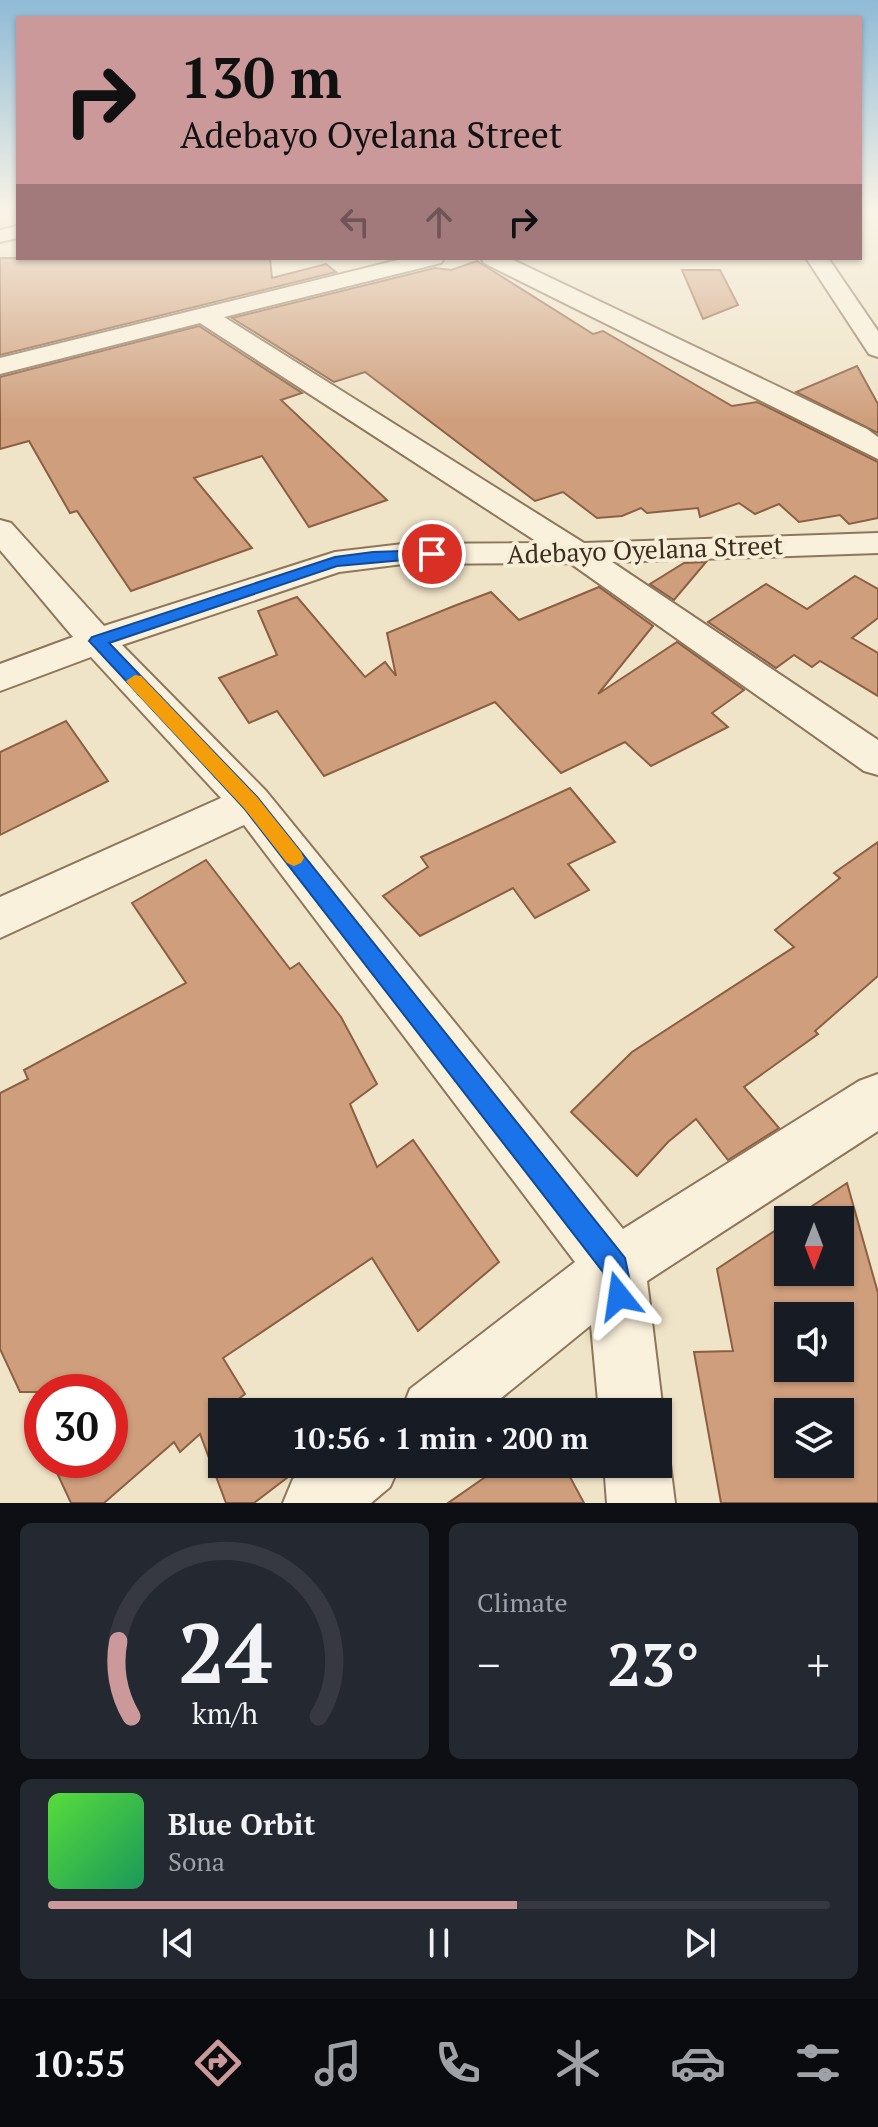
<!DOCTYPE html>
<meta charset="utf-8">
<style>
body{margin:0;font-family:"PT Serif",serif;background:#242831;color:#f1f3f6;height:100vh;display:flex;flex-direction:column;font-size:30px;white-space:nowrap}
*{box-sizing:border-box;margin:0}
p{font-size:26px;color:#9ea1a6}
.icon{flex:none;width:44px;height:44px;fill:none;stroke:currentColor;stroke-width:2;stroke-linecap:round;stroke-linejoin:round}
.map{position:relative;height:1503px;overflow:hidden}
.panel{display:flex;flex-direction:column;gap:20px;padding:20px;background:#0d0f14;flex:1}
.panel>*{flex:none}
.banner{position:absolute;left:16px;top:16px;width:846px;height:244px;border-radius:0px;box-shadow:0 2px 6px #0004;background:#cc999b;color:#111;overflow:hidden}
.needle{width:52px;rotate:180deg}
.buttons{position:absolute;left:774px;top:1206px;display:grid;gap:16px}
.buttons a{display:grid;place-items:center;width:80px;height:80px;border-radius:0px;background:#171b24;box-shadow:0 2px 6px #0004;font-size:40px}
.speed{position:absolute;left:24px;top:1374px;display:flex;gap:16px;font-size:40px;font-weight:700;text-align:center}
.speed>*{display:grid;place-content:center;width:104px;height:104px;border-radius:50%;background:#171b24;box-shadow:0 2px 6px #0004;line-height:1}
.speed .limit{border:12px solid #d22;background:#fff;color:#111}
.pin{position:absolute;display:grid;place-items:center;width:68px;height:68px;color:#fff;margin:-34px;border:4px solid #fff;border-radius:50%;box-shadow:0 2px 8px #0007}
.me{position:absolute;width:88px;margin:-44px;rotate:345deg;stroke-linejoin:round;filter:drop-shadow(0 0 6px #0008)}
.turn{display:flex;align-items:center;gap:28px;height:168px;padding:0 32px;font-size:36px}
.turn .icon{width:104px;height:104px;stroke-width:2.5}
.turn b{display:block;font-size:56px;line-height:68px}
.lanes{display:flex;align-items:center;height:76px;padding:0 32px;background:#0003;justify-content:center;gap:40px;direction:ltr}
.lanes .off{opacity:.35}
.big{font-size:60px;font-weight:700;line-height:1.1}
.panel .tile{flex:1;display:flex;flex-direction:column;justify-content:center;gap:12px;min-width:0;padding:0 28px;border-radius:12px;background:#242831}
.panel .dial{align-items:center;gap:0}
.dial svg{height:208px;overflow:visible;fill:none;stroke:#363941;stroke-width:7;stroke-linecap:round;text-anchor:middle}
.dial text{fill:#f1f3f6;stroke:none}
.song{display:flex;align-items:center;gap:24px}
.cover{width:96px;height:96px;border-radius:12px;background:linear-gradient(135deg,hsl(110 70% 55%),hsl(150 70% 35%))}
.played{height:8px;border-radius:4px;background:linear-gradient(90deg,#cc999b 60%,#363941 60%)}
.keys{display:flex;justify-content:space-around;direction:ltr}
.heat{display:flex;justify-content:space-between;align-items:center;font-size:44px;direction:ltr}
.panel .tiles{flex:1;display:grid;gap:20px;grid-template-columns:1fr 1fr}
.tile:last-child{grid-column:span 2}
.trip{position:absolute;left:208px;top:1398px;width:464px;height:80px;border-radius:0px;background:#171b24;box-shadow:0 2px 6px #0004;font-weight:700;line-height:80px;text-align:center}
.tab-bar{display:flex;height:128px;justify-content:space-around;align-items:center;background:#090b0e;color:#9ea1a6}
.tab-bar .icon{width:56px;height:56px}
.tab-bar .current{color:#cc999b}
.tab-bar b{font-size:36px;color:#f1f3f6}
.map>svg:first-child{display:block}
.building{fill:#cf9f7d;stroke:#8d5f41;stroke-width:2;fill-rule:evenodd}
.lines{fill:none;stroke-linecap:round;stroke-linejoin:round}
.minor-casing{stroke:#8d765c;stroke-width:4}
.minor{fill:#faf1dc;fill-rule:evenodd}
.route{fill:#1a73e8;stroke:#114b97;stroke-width:2}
.slow{fill:#f59e0b}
.labels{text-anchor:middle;stroke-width:8;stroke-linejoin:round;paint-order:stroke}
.street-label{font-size:26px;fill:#3d2e20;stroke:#f7eed8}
</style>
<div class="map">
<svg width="878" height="1503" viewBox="0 0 878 1503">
<rect width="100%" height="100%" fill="#f0e4c8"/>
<!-- building -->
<g class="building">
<polygon points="0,258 270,258 272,278 326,264 336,272 0,355"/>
<polygon points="477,261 593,334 603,331 732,406 757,402 878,462 878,518 849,524 840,515 799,522 779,504 755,514 739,503 700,517 698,508 647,513 641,508 622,516 597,518 563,492 535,501 365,372 334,382 232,318 435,268 451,270"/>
<polygon points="682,270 720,270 738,305 703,319"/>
<polygon points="199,326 302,393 281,400 387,500 309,527 262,456 194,478 252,548 131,591 77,511 70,513 29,441 0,449 0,377"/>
<polygon points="857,366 878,404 878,433 796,392"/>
<polygon points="706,562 674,600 650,584 684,563"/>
<polygon points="855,576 878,589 878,618 852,638 878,653 878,696 820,661 812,667 794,655 776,668 708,622 766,584 807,609"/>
<polygon points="599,587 653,626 598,694 677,642 744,690 712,713 728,727 651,766 625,742 561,773 495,702 324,776 277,711 249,723 219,678 277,655 258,611 297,597 365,677 385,662 396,676 387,633 454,606 491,592 519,620"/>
<polygon points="66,721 108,781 0,835 0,752"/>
<polygon points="570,788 615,842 568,864 589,890 535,918 513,888 420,936 383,896 428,867 421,857"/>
<polygon points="878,842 878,976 815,1031 818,1034 744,1087 779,1128 728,1160 696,1119 668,1142 637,1176 571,1112 632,1052 794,947 775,930 840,878 834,873"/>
<polygon points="206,860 290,969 299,963 341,1017 377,1084 350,1104 377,1167 413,1140 499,1262 418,1331 372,1258 223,1358 245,1394 222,1412 222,1464 305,1464 254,1503 226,1503 200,1434 180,1452 174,1442 104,1503 71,1503 51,1460 110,1460 110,1392 20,1392 0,1349 0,1093 28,1079 24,1070 186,983 132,903"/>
<path d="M847,1183L878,1293V1503H721L694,1352L733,1351L717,1269L788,1222V1272H840V1220H791ZM788,1316H840V1368H788ZM788,1412H840V1464H788Z"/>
<polygon points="504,1464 563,1464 584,1503 448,1503"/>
</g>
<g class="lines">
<!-- minor casing -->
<g class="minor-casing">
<g id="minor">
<polygon points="18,226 18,238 0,242 0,230"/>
<polygon points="406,258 444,258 441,263 224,317 584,543 878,533 878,553 612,562 878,740 878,775 864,771 570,563 403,564 339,572 122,645 266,791 623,1229 859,1081 878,1074 878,1131 647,1281 663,1412 658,1424 658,1412 599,1412 591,1325 484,1412 401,1412 410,1389 575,1262 244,825 0,938 0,897 221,798 91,657 0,691 0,664 73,637 0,550 0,520 11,523 104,626 335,552 403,544 539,543 200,323 0,374 0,358"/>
<polygon points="481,258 509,258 867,429 878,437 878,459 484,263"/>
<polygon points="806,258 828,258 878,331 878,357 869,354"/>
<polygon points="658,1440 670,1464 675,1503 607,1503 604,1464 658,1464"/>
<polygon points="313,1464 400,1464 390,1487 371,1503 283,1503 293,1479"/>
</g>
</g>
<!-- minor -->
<use href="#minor" class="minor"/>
</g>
<!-- sky -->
<linearGradient id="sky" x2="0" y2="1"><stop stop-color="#8fbad6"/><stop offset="0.5" stop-color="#f8f3e6"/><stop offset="1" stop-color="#f8f3e6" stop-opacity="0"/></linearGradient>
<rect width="878" height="419" fill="url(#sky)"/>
<!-- route -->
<polygon class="route" points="432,550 437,551 437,557 337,566 109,643 257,797 625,1258 633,1296 629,1306 619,1310 609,1306 603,1272 244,808 89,641 92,637 335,557 373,552"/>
<!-- slow -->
<polygon class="slow" points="135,675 141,676 257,797 301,852 304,858 301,863 294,866 287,863 244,808 129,685 126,681"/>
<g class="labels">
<!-- street labels -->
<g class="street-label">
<text transform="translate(645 550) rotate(-2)" y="9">Adebayo Oyelana Street</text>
</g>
</g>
</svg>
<div class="buttons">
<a><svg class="needle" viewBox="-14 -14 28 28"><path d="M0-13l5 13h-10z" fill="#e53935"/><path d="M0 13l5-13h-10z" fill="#9ea1a6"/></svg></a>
<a><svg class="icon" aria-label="sound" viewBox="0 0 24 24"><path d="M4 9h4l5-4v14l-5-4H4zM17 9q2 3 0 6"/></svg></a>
<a><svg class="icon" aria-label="layers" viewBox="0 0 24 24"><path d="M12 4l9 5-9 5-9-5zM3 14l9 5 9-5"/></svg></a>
</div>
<div class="speed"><div class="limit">30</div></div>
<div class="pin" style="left:432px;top:554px;background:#d93025"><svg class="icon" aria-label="arrive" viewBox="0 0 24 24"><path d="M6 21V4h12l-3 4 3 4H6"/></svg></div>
<svg class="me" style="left:619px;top:1296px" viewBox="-20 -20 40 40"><path d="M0-17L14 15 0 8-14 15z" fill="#1a73e8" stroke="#fff" stroke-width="4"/></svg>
<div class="trip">10:56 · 1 min · 200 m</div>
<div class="banner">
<div class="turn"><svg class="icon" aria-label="right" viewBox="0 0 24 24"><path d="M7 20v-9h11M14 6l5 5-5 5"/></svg><div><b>130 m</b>Adebayo Oyelana Street</div></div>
<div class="lanes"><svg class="icon off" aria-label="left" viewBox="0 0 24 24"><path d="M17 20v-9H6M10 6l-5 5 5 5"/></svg><svg class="icon off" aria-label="ahead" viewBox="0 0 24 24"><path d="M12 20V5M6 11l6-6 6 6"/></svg><svg class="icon" aria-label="right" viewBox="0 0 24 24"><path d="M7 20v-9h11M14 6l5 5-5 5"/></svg></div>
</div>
</div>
<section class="panel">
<div class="tiles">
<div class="tile dial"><svg viewBox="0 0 100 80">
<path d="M14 69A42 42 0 1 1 86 69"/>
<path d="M14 69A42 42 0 0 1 9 40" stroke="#cc999b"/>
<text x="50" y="56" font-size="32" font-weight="700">24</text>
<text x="50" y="72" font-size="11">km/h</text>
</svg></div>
<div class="tile"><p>Climate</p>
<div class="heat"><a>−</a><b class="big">23°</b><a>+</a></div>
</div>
<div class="tile">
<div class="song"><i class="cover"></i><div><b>Blue Orbit</b><p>Sona</p></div></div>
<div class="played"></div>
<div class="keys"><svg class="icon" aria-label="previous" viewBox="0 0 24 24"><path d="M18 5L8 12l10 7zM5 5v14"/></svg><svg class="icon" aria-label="pause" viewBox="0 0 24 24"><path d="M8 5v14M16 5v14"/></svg><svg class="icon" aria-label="next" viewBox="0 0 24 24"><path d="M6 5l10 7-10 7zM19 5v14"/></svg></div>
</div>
</div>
</section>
<nav class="tab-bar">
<b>10:55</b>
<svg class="icon current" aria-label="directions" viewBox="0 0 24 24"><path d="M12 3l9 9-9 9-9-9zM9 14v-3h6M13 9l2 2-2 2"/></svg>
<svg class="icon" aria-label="music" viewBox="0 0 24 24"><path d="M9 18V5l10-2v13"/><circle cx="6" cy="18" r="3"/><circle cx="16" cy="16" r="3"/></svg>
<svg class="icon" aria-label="phone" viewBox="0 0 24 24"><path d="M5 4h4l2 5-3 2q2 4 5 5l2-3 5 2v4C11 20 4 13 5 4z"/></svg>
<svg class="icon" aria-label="climate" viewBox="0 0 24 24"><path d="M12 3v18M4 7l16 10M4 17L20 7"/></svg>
<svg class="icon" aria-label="car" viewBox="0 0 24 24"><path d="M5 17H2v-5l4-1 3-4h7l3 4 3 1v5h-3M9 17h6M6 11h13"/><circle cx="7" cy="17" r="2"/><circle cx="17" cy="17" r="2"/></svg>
<svg class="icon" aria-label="filters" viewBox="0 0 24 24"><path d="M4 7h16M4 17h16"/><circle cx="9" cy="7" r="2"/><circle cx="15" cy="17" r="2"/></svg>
</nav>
